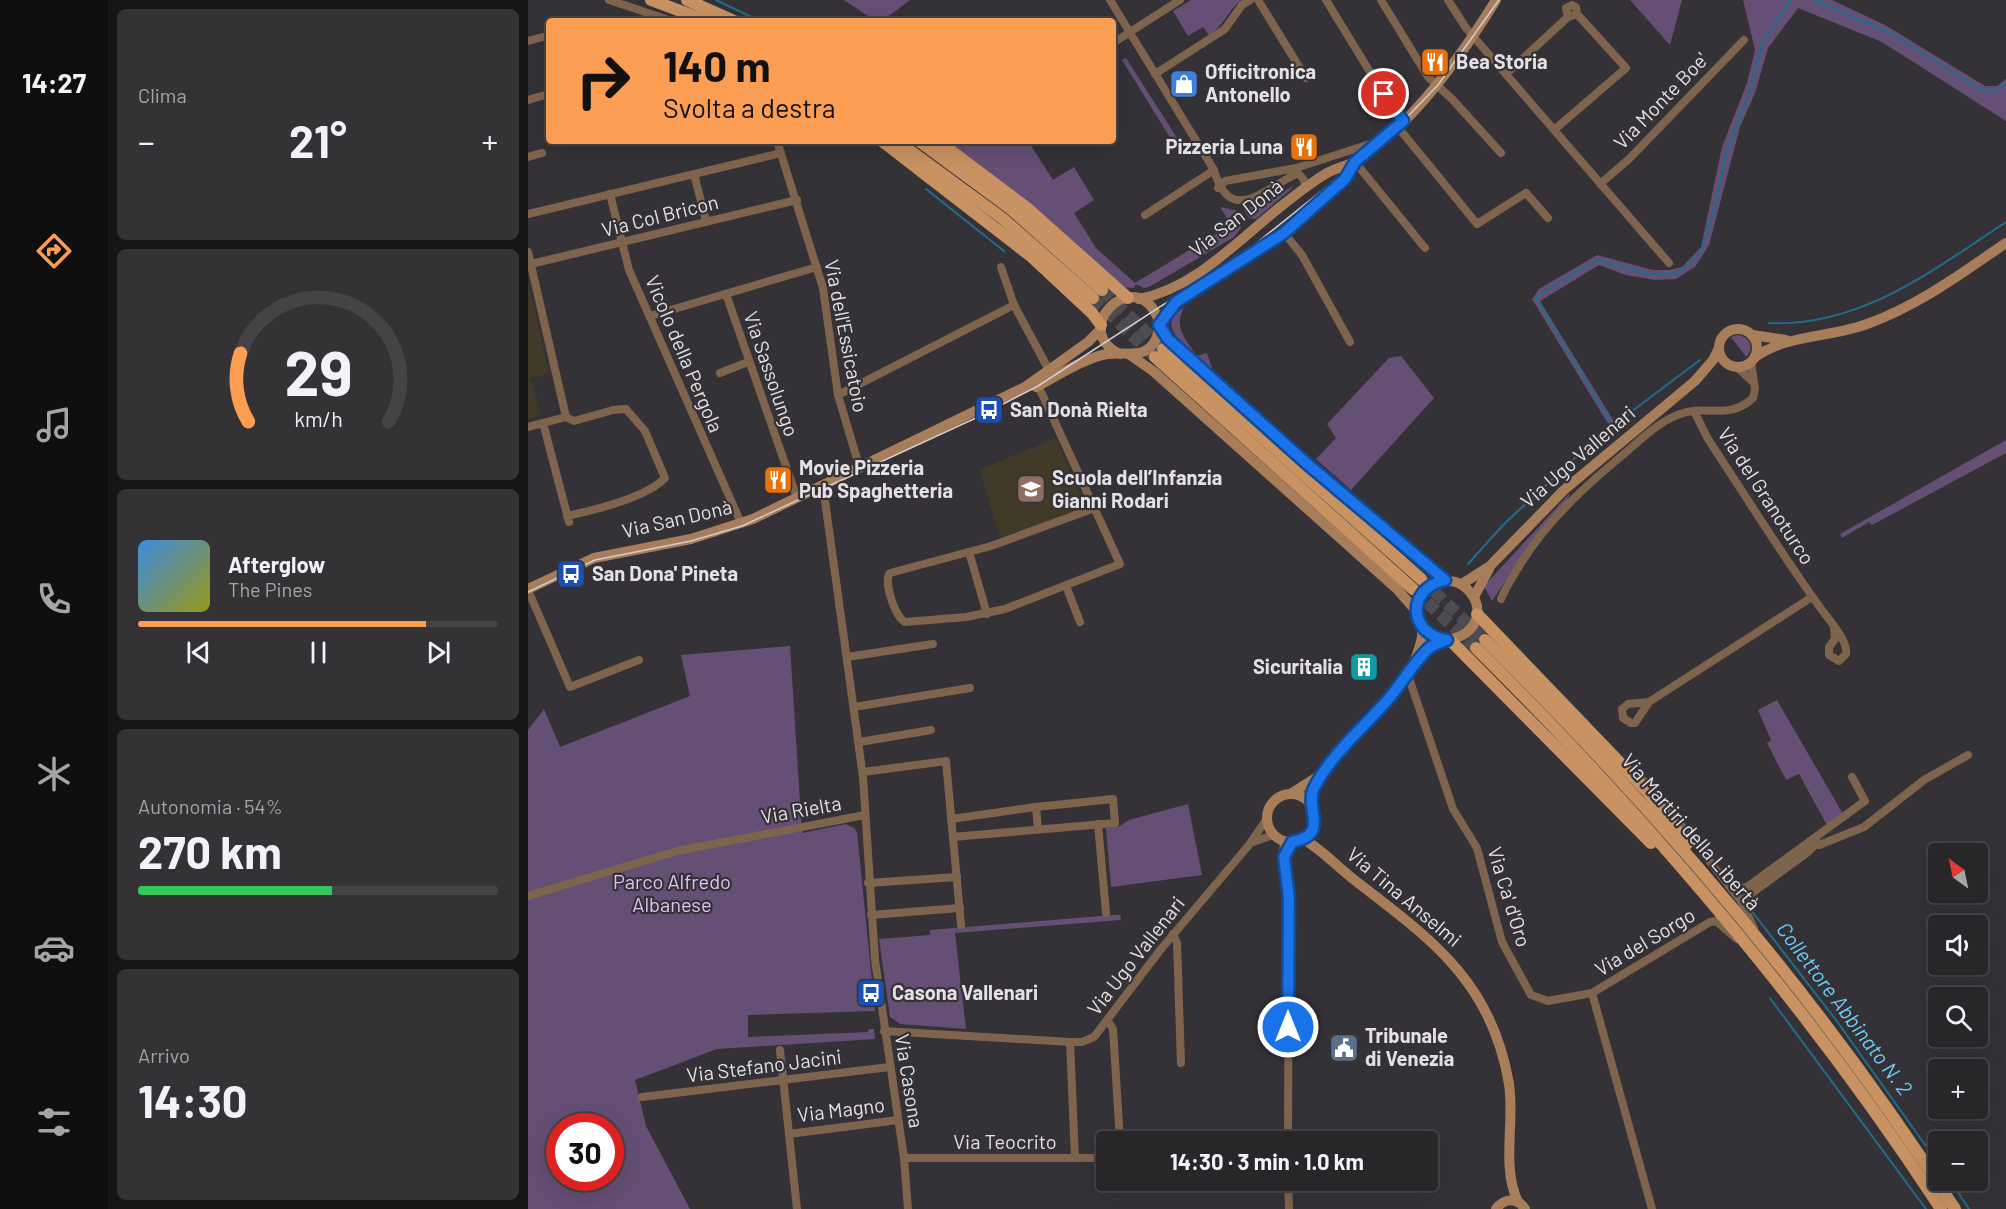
<!DOCTYPE html>
<html lang="it">
<meta charset="utf-8">
<style>
body{margin:0;font-family:Barlow,sans-serif;background:#343235;color:#f1f3f6;height:100vh;display:flex;flex-direction:column;font-size:22px;white-space:nowrap}
*{box-sizing:border-box;margin:0}
p{font-size:20px;color:#a5a5a8}
.icon{flex:none;width:33px;height:33px;fill:none;stroke:currentColor;stroke-width:2;stroke-linecap:round;stroke-linejoin:round}
.map{position:relative;flex:1;overflow:hidden}
.side{display:flex;flex-direction:column;gap:9px;padding:9px;background:#161517;width:420px}
.side>*{flex:none}
.hud{position:absolute;left:18px;top:18px;width:570px;height:126px;border-radius:6px;box-shadow:0 6px 24px #0002,0 0 0 2px #444346;background:#fc9d54;color:#111;overflow:hidden}
.needle{width:39px;rotate:327deg}
.fabs{position:absolute;left:1400px;top:843px;display:grid;gap:12px}
.fabs a{display:grid;place-items:center;width:60px;height:60px;border-radius:6px;background:#282629;box-shadow:0 6px 24px #0002,0 0 0 2px #444346;font-size:30px}
.speed{position:absolute;left:18px;top:1113px;display:flex;gap:12px;font-size:30px;font-weight:700;text-align:center}
.speed>*{display:grid;place-content:center;width:78px;height:78px;border-radius:50%;background:#282629;box-shadow:0 6px 24px #0002,0 0 0 2px #444346;line-height:1}
.speed .limit{border:9px solid #d22;background:#fff;color:#111}
.pin{position:absolute;display:grid;place-items:center;width:51px;height:51px;color:#fff;margin:-26px;border:3px solid #fff;border-radius:50%;box-shadow:0 2px 6px #0007}
.me{position:absolute;width:66px;margin:-33px;rotate:0deg;stroke-linejoin:round;filter:drop-shadow(0 0 4px #0008)}
.turn{display:flex;align-items:center;gap:21px;height:126px;padding:0 18px;font-size:27px}
.turn .icon{width:78px;height:78px;stroke-width:2.5}
.turn b{display:block;font-size:42px;line-height:51px}
.big{font-size:45px;font-weight:700;line-height:1.1}
.side .widget{flex:1;display:flex;flex-direction:column;justify-content:center;gap:9px;min-width:0;padding:0 21px;border-radius:9px;background:#343235}
.side .dial{align-items:center;gap:0}
.dial svg{height:156px;overflow:visible;fill:none;stroke:#444346;stroke-width:7;stroke-linecap:round;text-anchor:middle}
.dial text{fill:#f1f3f6;stroke:none}
.song{display:flex;align-items:center;gap:18px}
.cover{width:72px;height:72px;border-radius:9px;background:linear-gradient(135deg,hsl(210 70% 55%),hsl(60 70% 35%))}
.played{height:6px;border-radius:3px;background:linear-gradient(90deg,#fc9d54 80%,#444346 80%)}
.keys{display:flex;justify-content:space-around;direction:ltr}
.heat{display:flex;justify-content:space-between;align-items:center;font-size:33px;direction:ltr}
.charge{height:9px;border-radius:4px;background:linear-gradient(90deg,#34c759 54%,#444346 0)}
.trip{position:absolute;left:568px;top:1131px;width:342px;height:60px;border-radius:6px;background:#282629;box-shadow:0 6px 24px #0002,0 0 0 2px #444346;font-weight:700;line-height:60px;text-align:center}
main{display:flex;flex:1;min-height:0}
.tab-bar{display:flex;flex-direction:column;width:108px;justify-content:space-around;align-items:center;background:#100f10;color:#a5a5a8}
.tab-bar .icon{width:42px;height:42px}
.tab-bar .selected{color:#fc9d54}
.tab-bar b{font-size:27px;color:#f1f3f6}
.map>svg:first-child{display:block}
.education{fill:#413a29}
.green{fill:#654f75;fill-rule:evenodd}
.lines{fill:none;stroke-linecap:round;stroke-linejoin:round}
.stream{stroke:#1f6e8a;stroke-width:2}
.primary-tunnel{stroke:#4f4c51;stroke-width:12;stroke-dasharray:12 6;stroke-linecap:butt}
.street{stroke:#7f644d;stroke-width:8}
.secondary{stroke:#a87e5a;stroke-width:10}
.primary{stroke:#c89262;stroke-width:12}
.tram{stroke:#d0ced2;stroke-width:1.5}
.route-casing{stroke:#114b97;stroke-width:15}
.route{stroke:#1a73e8;stroke-width:10}
.labels{text-anchor:middle;stroke-width:4.5;stroke-linejoin:round;paint-order:stroke}
.poi-label{font-size:20px;font-weight:bold;fill:#e3e1e4;stroke:#353237;text-anchor:start}
.street-label{font-size:20px;fill:#e3e1e4;stroke:#353237}
.park-label{font-size:20px;fill:#e0c0f7;stroke:#353237}
.water-label{font-size:21px;font-style:italic;fill:#6acff7;stroke:#353237}
</style>
<main>
<nav class="tab-bar">
<b>14:27</b>
<svg class="icon selected" aria-label="directions" viewBox="0 0 24 24"><path d="M12 3l9 9-9 9-9-9zM9 14v-3h6M13 9l2 2-2 2"/></svg>
<svg class="icon" aria-label="music" viewBox="0 0 24 24"><path d="M9 18V5l10-2v13"/><circle cx="6" cy="18" r="3"/><circle cx="16" cy="16" r="3"/></svg>
<svg class="icon" aria-label="phone" viewBox="0 0 24 24"><path d="M5 4h4l2 5-3 2q2 4 5 5l2-3 5 2v4C11 20 4 13 5 4z"/></svg>
<svg class="icon" aria-label="climate" viewBox="0 0 24 24"><path d="M12 3v18M4 7l16 10M4 17L20 7"/></svg>
<svg class="icon" aria-label="car" viewBox="0 0 24 24"><path d="M5 17H2v-5l4-1 3-4h7l3 4 3 1v5h-3M9 17h6M6 11h13"/><circle cx="7" cy="17" r="2"/><circle cx="17" cy="17" r="2"/></svg>
<svg class="icon" aria-label="filters" viewBox="0 0 24 24"><path d="M4 7h16M4 17h16"/><circle cx="9" cy="7" r="2"/><circle cx="15" cy="17" r="2"/></svg>
</nav>
<section class="side">
<div class="widget"><p>Clima</p>
<div class="heat"><a>−</a><b class="big">21°</b><a>+</a></div>
</div>
<div class="widget dial"><svg viewBox="0 0 100 80">
<path d="M14 69A42 42 0 1 1 86 69"/>
<path d="M14 69A42 42 0 0 1 10 34" stroke="#fc9d54"/>
<text x="50" y="56" font-size="32" font-weight="700">29</text>
<text x="50" y="72" font-size="11">km/h</text>
</svg></div>
<div class="widget">
<div class="song"><i class="cover"></i><div><b>Afterglow</b><p>The Pines</p></div></div>
<div class="played"></div>
<div class="keys"><svg class="icon" aria-label="previous" viewBox="0 0 24 24"><path d="M18 5L8 12l10 7zM5 5v14"/></svg><svg class="icon" aria-label="pause" viewBox="0 0 24 24"><path d="M8 5v14M16 5v14"/></svg><svg class="icon" aria-label="next" viewBox="0 0 24 24"><path d="M6 5l10 7-10 7zM19 5v14"/></svg></div>
</div>
<div class="widget"><p>Autonomia · 54%</p><b class="big">270 km</b><div class="charge"></div></div>
<div class="widget"><p>Arrivo</p><b class="big">14:30</b></div>
</section>
<div class="map">
<svg width="1478" height="1209" viewBox="0 0 1478 1209">
<rect width="100%" height="100%" fill="#353237"/>
<!-- education -->
<g class="education">
<polygon points="0,280 21,374 2,378 13,416 0,419"/>
<polygon points="528,438 558,508 473,539 451,470"/>
</g>
<!-- green -->
<g class="green">
<path d="M316,0H382C346,28 353,24 316,0Z"/>
<path d="M663,0H714C701,8 698,24 681,35L675,27L660,36L645,11Z"/>
<polygon points="1102,0 1154,0 1142,45"/>
<polygon points="1215,0 1304,0 1357,25 1457,86 1469,86 1478,79 1478,121 1354,42 1270,8 1240,48 1227,93 1212,127 1181,245 1167,267 1148,279 1127,280 1098,275 1071,265 1012,301 1090,428 1085,432 1004,299 1011,289 1069,255 1125,270 1141,270 1154,267 1173,247 1194,147 1219,83 1227,50"/>
<polygon points="598,58 651,141 646,144 594,60"/>
<polygon points="417,141 457,141 458,146 483,141 500,141 525,180 546,167 566,200 546,213 568,248 607,283 703,225 692,207 711,211 713,228 706,237 621,287 616,288 608,284 606,288 594,287"/>
<polygon points="768,185 728,219 721,218 716,210"/>
<path d="M656,307C645,327 658,340 669,356L679,353L685,371L648,336L643,326L645,316Z"/>
<path d="M1209,335C1222,336 1227,348 1218,357L1203,337Z"/>
<polygon points="873,356 906,398 823,490 788,459 808,438 799,424 861,358"/>
<polygon points="1478,440 1478,453 1344,525 1341,522 1314,538 1312,534"/>
<path d="M1042,493C1039,508 1016,525 1006,539C991,559 978,581 964,601L956,586Z"/>
<path d="M262,646L274,833L318,824L326,828L329,832L347,1011L220,1015V1037L340,1032L341,1029H346L347,1039L189,1049L107,1080L118,1126L162,1209H0V730L16,709L32,747L162,696L153,655ZM32,1126H82V1178H32Z"/>
<polygon points="1249,700 1315,814 1300,827 1271,774 1258,780 1239,743 1243,740 1230,710"/>
<polygon points="660,804 674,875 583,887 578,828 592,826 601,820"/>
<polygon points="585,915 592,915 593,920 427,933 438,1029 372,1024 362,1017 351,939 402,935 402,930"/>
</g>
<g class="lines">
<!-- stream -->
<g class="stream">
<polyline points="188,0 232,21"/>
<polyline points="1286,0 1362,33 1455,91 1466,92 1478,83"/>
<polyline points="398,189 476,251"/>
<path d="M1241,323C1333,327 1405,270 1478,222"/>
<polyline points="1084,424 1008,298 1068,260 1126,275 1143,274 1155,270 1172,253 1185,214 1199,151 1222,91 1235,41 1263,0"/>
<polyline points="1071,436 1172,360"/>
<polyline points="940,564 975,525 1061,445"/>
<polyline points="1219,905 1308,1020 1410,1163"/>
<polyline points="1242,998 1398,1209"/>
<polyline points="1422,1180 1441,1209"/>
</g>
<!-- primary-tunnel -->
<g class="primary-tunnel">
<polyline points="574,290 635,348"/>
<polyline points="565,298 627,357"/>
<polyline points="893,579 957,640"/>
<polyline points="886,590 948,648"/>
</g>
<!-- street -->
<g class="street">
<polyline points="81,0 144,21"/>
<path d="M582,0L686,170C702,227 736,189 770,173L776,180L777,188"/>
<polyline points="730,0 778,78"/>
<polyline points="798,0 867,113 875,121"/>
<polyline points="853,0 900,77 924,99 973,153"/>
<polyline points="920,0 938,28 1141,263"/>
<polyline points="0,41 19,36"/>
<polyline points="585,43 652,0"/>
<polyline points="627,74 697,29 714,5 722,0"/>
<polyline points="978,74 1040,17"/>
<polyline points="0,100 21,94"/>
<polyline points="869,126 949,224 998,193 1020,218"/>
<polyline points="1026,130 1098,68 1049,14 1048,7 1044,5 1038,8 1040,17 1049,14"/>
<polyline points="249,141 295,288 310,395 332,469"/>
<polyline points="0,157 14,153"/>
<polyline points="827,162 897,248"/>
<polyline points="166,174 178,221"/>
<polyline points="1072,184 1101,159 1216,40"/>
<polyline points="690,188 697,181 768,168 851,141"/>
<polyline points="82,194 101,270 213,523"/>
<polyline points="0,214 253,153"/>
<polyline points="617,215 686,170"/>
<polyline points="756,233 774,255 822,342"/>
<polyline points="0,252 38,417 0,427"/>
<polyline points="3,264 269,200"/>
<polyline points="473,267 486,305 523,374"/>
<polyline points="198,294 269,498"/>
<polyline points="122,316 289,267"/>
<polyline points="1209,367 1224,381"/>
<polyline points="192,373 220,362"/>
<path d="M508,383L515,396L592,564L477,609L438,617L377,622C367,617 355,581 362,573L463,546L567,508"/>
<polyline points="310,395 486,305"/>
<path d="M1167,413L1180,439C1217,495 1252,552 1291,606C1299,618 1320,639 1318,654L1311,661L1301,655V647L1307,639L1306,627"/>
<path d="M38,417L46,421L85,410L98,409L117,431L137,478C118,498 66,510 39,516"/>
<polyline points="15,423 41,522"/>
<polyline points="295,486 335,777 347,960 376,1158 380,1209"/>
<polyline points="441,552 459,614"/>
<polyline points="538,586 552,622"/>
<polyline points="0,590 42,687 111,660"/>
<path d="M973,599C978,586 986,575 993,563C1021,519 1056,487 1096,454C1113,439 1130,422 1152,414C1178,404 1200,421 1225,398L1227,389L1223,362"/>
<polyline points="319,657 405,644"/>
<polyline points="880,675 925,809 949,848 974,942 1003,995 1020,1001 1064,993 1182,922 1188,921 1209,939"/>
<polyline points="1121,702 1107,723 1103,723 1095,718 1094,709 1100,704 1121,702 1284,597"/>
<polyline points="326,707 442,688"/>
<polyline points="331,742 403,730"/>
<polyline points="335,772 418,761 433,925"/>
<polyline points="1108,774 1123,787 1213,901 1226,928"/>
<polyline points="423,819 508,807 510,829"/>
<polyline points="570,824 578,913"/>
<polyline points="425,837 587,823 585,799 508,807"/>
<polyline points="756,841 755,853 761,898 760,1142"/>
<polyline points="725,842 745,835"/>
<polyline points="1289,843 1291,845 1336,827 1396,780 1440,755"/>
<polyline points="757,856 764,842"/>
<polyline points="340,883 429,877"/>
<polyline points="1203,886 1210,889 1219,887 1337,801 1324,777"/>
<polyline points="0,896 149,851 337,815"/>
<polyline points="1213,901 1280,852 1289,843 1288,840"/>
<polyline points="343,915 432,908"/>
<polyline points="645,934 649,943 653,1063"/>
<polyline points="1064,993 1124,1209"/>
<polyline points="580,1021 585,1029 592,1142"/>
<polyline points="356,1031 542,1042 554,1042 566,1037 633,949 721,845 738,820"/>
<polyline points="542,1042 547,1158"/>
<polyline points="252,1050 269,1209"/>
<polyline points="114,1097 361,1067"/>
<polyline points="261,1134 370,1120"/>
<polyline points="376,1158 579,1158"/>
<polyline points="760,1180 761,1209"/>
</g>
<!-- secondary -->
<g class="secondary">
<path d="M611,299C667,288 708,242 751,208C766,196 782,183 799,173C808,168 819,166 828,161C883,126 934,55 968,0"/>
<path d="M631,325C646,299 673,287 698,271C742,244 801,207 827,162"/>
<polyline points="631,327 640,339 826,505 917,580"/>
<circle cx="1210" cy="348" r="19"/>
<polyline points="1224,335 1258,340"/>
<polyline points="602,355 625,371 869,589 889,612"/>
<path d="M1226,358C1258,334 1302,338 1339,324C1390,306 1434,273 1478,243"/>
<path d="M508,387C527,377 559,357 579,354C598,351 617,361 628,339C632,330 632,320 627,312C602,269 542,330 592,354"/>
<polyline points="934,584 962,566 1036,490 1167,381 1185,360 1191,348"/>
<polyline points="0,589 66,558 163,539 225,519 497,387 560,342 573,329"/>
<polyline points="946,597 961,569"/>
<polyline points="890,661 901,648 918,641"/>
<polyline points="764,793 791,776"/>
<circle cx="763" cy="818" r="24"/>
<path d="M783,804L784,792L792,776C809,756 826,736 844,717C856,703 873,688 882,671C887,661 892,648 894,637C896,619 882,605 898,589C910,577 931,578 942,592C967,622 924,658 894,627"/>
<path d="M775,839C795,850 810,868 829,882C904,940 964,982 981,1084C987,1122 973,1166 990,1202"/>
<path d="M968,1209C976,1198 989,1197 997,1209"/>
</g>
<!-- primary -->
<g class="primary">
<polyline points="123,0 179,21"/>
<polyline points="159,0 206,21"/>
<polyline points="354,141 504,257 564,313 573,325"/>
<polyline points="369,141 474,218 565,298"/>
<polyline points="391,141 483,209 574,290"/>
<polyline points="410,141 499,208 600,298"/>
<polyline points="635,349 893,579"/>
<polyline points="627,357 885,589"/>
<polyline points="949,614 1119,791 1159,844"/>
<polyline points="922,640 1123,843"/>
<path d="M957,640C1132,813 1294,1002 1427,1209"/>
<path d="M948,648C1120,819 1280,1005 1413,1209"/>
</g>
<!-- tram -->
<polyline class="tram" points="0,592 67,560 163,541 214,526 450,417 510,386 721,249 857,140 910,85 971,0"/>
</g>
<g class="lines">
<!-- route casing -->
<g class="route-casing">
<path id="route" d="M760,1027L761,898L756,857L764,842C803,835 776,808 786,788C802,756 833,730 856,704C872,687 883,666 899,650C904,644 912,643 919,640C880,634 878,589 917,580L777,462L640,339L631,325L648,302L756,233L817,179L827,162L875,121L856,94"/>
</g>
<!-- route -->
<use href="#route" class="route"/>
</g>
<!-- icons -->
<defs>
<g id="restaurant-square" transform="scale(1.5)"><rect x="-9" y="-9" width="18" height="18" rx="4" fill="#e8710a" stroke="#353237"/><path d="M-5-6h1v4h1v-4h1v4h1v-4h1v5L-1.5 .5V6h-2V.5L-5-1ZM5-6V6H3V1.5H1.5Q1.5-4 5-6Z" fill="#fff"/></g>
<g id="shop-square" transform="scale(1.5)"><rect x="-9" y="-9" width="18" height="18" rx="4" fill="#3f7fe0" stroke="#353237"/><path d="M-5-2.5h2.3a2.7 3.5 0 0 1 5.4 0H5L5.5 6h-11ZM-1.5-2.5h3a1.5 2.3 0 0 0-3 0Z" fill="#fff"/></g>
<g id="bus-square" transform="scale(1.5)"><rect x="-9" y="-9" width="18" height="18" rx="4" fill="#1a4fb4" stroke="#353237"/><path d="M-5-6H5V4H4V6H2V4H-2V6H-4V4H-5ZM-3.5-4V0h7V-4ZM-3.5 1.2v1.5H-2V1.2ZM2 1.2v1.5H3.5V1.2Z" fill="#fff"/></g>
<g id="school-square" transform="scale(1.5)"><rect x="-9" y="-9" width="18" height="18" rx="4" fill="#8d6e63" stroke="#353237"/><path d="M0-5L7-2L0 1L-7-2ZM-4 1L0 2.5L4 1V4Q0 6-4 4Z" fill="#fff"/></g>
<g id="building-square" transform="scale(1.5)"><rect x="-9" y="-9" width="18" height="18" rx="4" fill="#0f9aa8" stroke="#353237"/><path d="M-4-6H4V6H1V3H-1V6H-4ZM-2.5-4.3h1.7v1.8h-1.7ZM.8-4.3h1.7v1.8H.8ZM-2.5-1h1.7V.8h-1.7ZM.8-1h1.7V.8H.8Z" fill="#fff"/></g>
<g id="civic-square" transform="scale(1.5)"><rect x="-9" y="-9" width="18" height="18" rx="4" fill="#5c6f8a" stroke="#353237"/><path d="M-.6-6.5H3V-4.5H.6V-3L4-1V1h2V6H-6V1h2V-1L-.6-3ZM-1.2 2.5V6h2.4V2.5Z" fill="#fff"/></g>
</defs>
<g fill-rule="evenodd">
<use href="#restaurant-square" x="907" y="62"/>
<use href="#shop-square" x="656" y="84"/>
<use href="#restaurant-square" x="776" y="147"/>
<use href="#bus-square" x="461" y="410"/>
<use href="#restaurant-square" x="250" y="480"/>
<use href="#school-square" x="503" y="489"/>
<use href="#bus-square" x="43" y="574"/>
<use href="#building-square" x="836" y="667"/>
<use href="#bus-square" x="343" y="993"/>
<use href="#civic-square" x="816" y="1048"/>
</g>
<g class="labels">
<!-- poi labels -->
<g class="poi-label">
<text x="928" y="69">Bea Storia</text>
<text x="677" y="79">Officitronica<tspan x="677" dy="23">Antonello</tspan></text>
<text x="755" y="154" text-anchor="end">Pizzeria Luna</text>
<text x="482" y="417">San Donà Rielta</text>
<text x="271" y="475">Movie Pizzeria<tspan x="271" dy="23">Pub Spaghetteria</tspan></text>
<text x="524" y="485">Scuola dell’Infanzia<tspan x="524" dy="23">Gianni Rodari</tspan></text>
<text x="64" y="581">San Dona' Pineta</text>
<text x="815" y="674" text-anchor="end">Sicuritalia</text>
<text x="364" y="1000">Casona Vallenari</text>
<text x="837" y="1043">Tribunale<tspan x="837" dy="23">di Venezia</tspan></text>
</g>
<!-- street labels -->
<g class="street-label">
<text transform="translate(1133 101) rotate(-46)" y="7">Via Monte Boe'</text>
<text transform="translate(132 216) rotate(-14)" y="7">Via Col Bricon</text>
<text transform="translate(708 218) rotate(-38)" y="7">Via San Donà</text>
<text transform="translate(318 336) rotate(79)" y="7">Via dell'Essicatoio</text>
<text transform="translate(156 354) rotate(67)" y="7">Vicolo della Pergola</text>
<text transform="translate(243 374) rotate(71)" y="7">Via Sassolungo</text>
<text transform="translate(1050 457) rotate(-41)" y="7">Via Ugo Vallenari</text>
<text transform="translate(1238 496) rotate(57)" y="7">Via del Granoturco</text>
<text transform="translate(149 519) rotate(-13)" y="7">Via San Donà</text>
<text transform="translate(273 810) rotate(-10)" y="7">Via Rielta</text>
<text transform="translate(1163 832) rotate(49)" y="7">Via Martiri della Libertà</text>
<text transform="translate(876 897) rotate(40)" y="7">Via Tina Anselmi</text>
<text transform="translate(981 897) rotate(73)" y="7">Via Ca' d'Oro</text>
<text transform="translate(1117 942) rotate(-31)" y="7">Via del Sorgo</text>
<text transform="translate(608 956) rotate(-52)" y="7">Via Ugo Vallenari</text>
<text transform="translate(236 1066) rotate(-7)" y="7">Via Stefano Jacini</text>
<text transform="translate(381 1081) rotate(81)" y="7">Via Casona</text>
<text transform="translate(313 1110) rotate(-7)" y="7">Via Magno</text>
<text x="477" y="1149">Via Teocrito</text>
</g>
<!-- park labels -->
<g class="park-label">
<text x="144" y="889">Parco Alfredo<tspan x="144" dy="23">Albanese</tspan></text>
</g>
<!-- water labels -->
<g class="water-label">
<text transform="translate(1316 1009) rotate(53)" y="7">Collettore Abbinato N. 2</text>
</g>
</g>
</svg>
<div class="fabs">
<a><svg class="needle" viewBox="-14 -14 28 28"><path d="M0-13l5 13h-10z" fill="#e53935"/><path d="M0 13l5-13h-10z" fill="#a5a5a8"/></svg></a>
<a><svg class="icon" aria-label="sound" viewBox="0 0 24 24"><path d="M4 9h4l5-4v14l-5-4H4zM17 9q2 3 0 6"/></svg></a>
<a><svg class="icon" aria-label="search" viewBox="0 0 24 24"><circle cx="10" cy="10" r="6"/><path d="M15 15l6 6"/></svg></a>
<a>+</a>
<a>−</a>
</div>
<div class="speed"><div class="limit">30</div></div>
<div class="pin" style="left:856px;top:94px;background:#d93025"><svg class="icon" aria-label="arrive" viewBox="0 0 24 24"><path d="M6 21V4h12l-3 4 3 4H6"/></svg></div>
<svg class="me" style="left:760px;top:1027px" viewBox="-20 -20 40 40"><circle r="17" fill="#1a73e8" stroke="#fff" stroke-width="3"/><path d="M0-11L8 9 0 5-8 9z" fill="#fff"/></svg>
<div class="trip">14:30 · 3 min · 1.0 km</div>
<div class="hud">
<div class="turn"><svg class="icon" aria-label="right" viewBox="0 0 24 24"><path d="M7 20v-9h11M14 6l5 5-5 5"/></svg><div><b>140 m</b>Svolta a destra</div></div>
</div>
</div>
</main>
